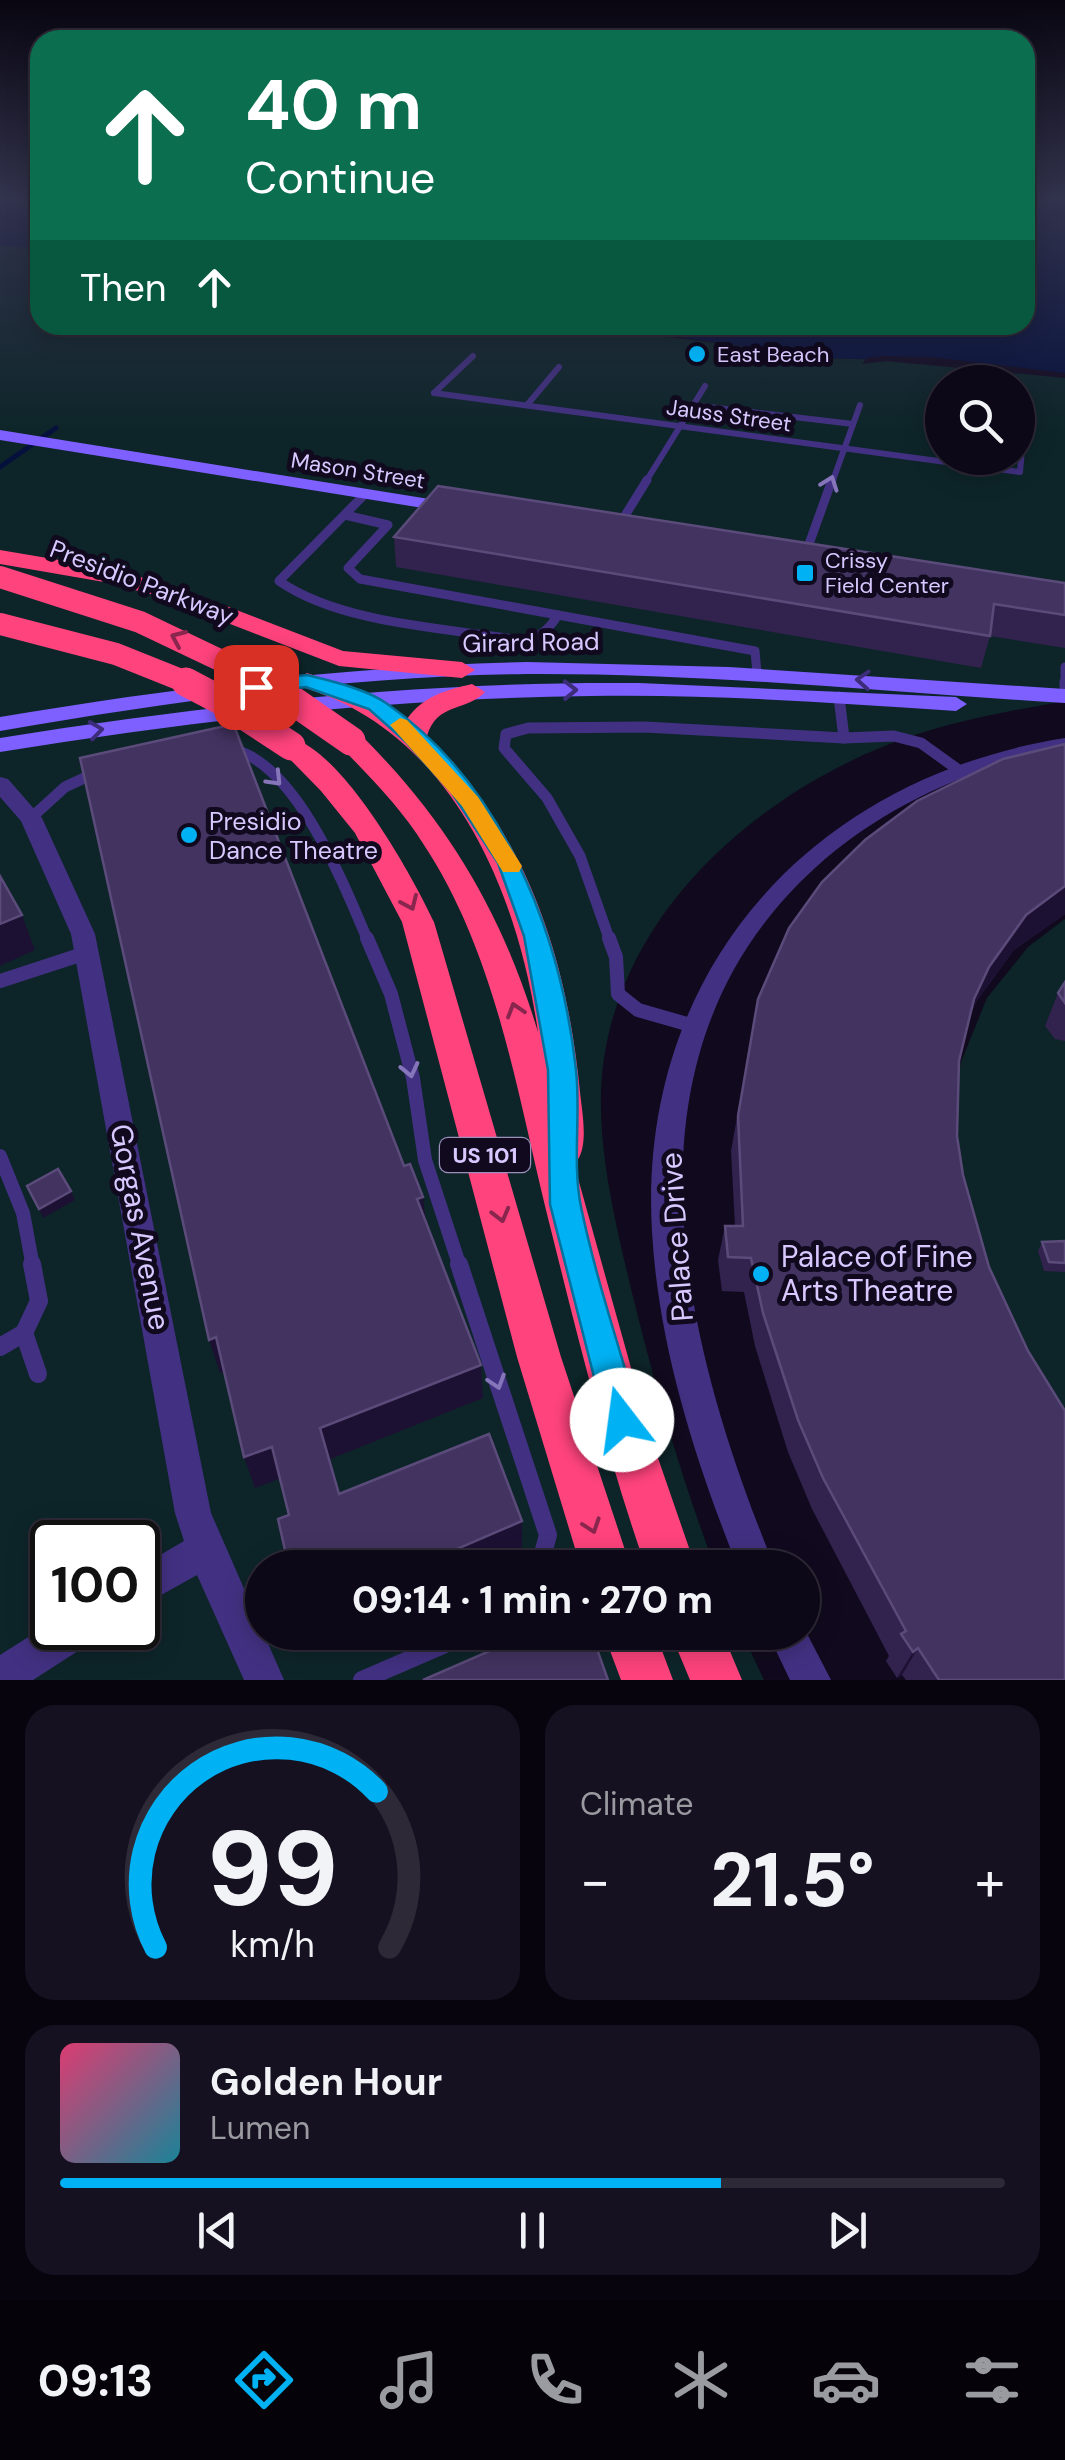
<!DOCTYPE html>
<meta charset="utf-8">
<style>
body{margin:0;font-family:"DM Sans",sans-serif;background:#161120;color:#f1f3f6;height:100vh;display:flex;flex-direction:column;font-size:38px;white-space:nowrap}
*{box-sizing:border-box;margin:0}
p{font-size:32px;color:#9a9aa1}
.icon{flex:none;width:55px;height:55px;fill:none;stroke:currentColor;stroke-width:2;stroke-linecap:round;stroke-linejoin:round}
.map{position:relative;height:1680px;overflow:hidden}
.side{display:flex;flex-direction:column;gap:25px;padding:25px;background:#07040d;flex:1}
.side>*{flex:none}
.banner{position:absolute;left:30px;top:30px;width:1005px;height:305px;border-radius:30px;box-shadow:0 5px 25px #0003,0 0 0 2px #2d2936;background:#0b6e4f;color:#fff;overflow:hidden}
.buttons{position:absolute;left:925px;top:365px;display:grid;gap:20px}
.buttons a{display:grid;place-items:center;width:110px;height:110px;border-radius:50%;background:#0d0817;box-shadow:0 5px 25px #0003,0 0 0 2px #2d2936;font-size:50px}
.speed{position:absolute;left:30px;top:1520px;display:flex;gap:20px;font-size:50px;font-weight:700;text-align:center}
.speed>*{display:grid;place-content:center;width:130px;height:130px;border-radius:50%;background:#0d0817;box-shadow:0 5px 25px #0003,0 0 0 2px #2d2936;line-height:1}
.speed .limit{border:5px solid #111;border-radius:15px;background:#fff;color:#111}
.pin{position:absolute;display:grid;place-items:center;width:85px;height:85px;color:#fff;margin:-42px;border-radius:20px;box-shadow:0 5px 15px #0006}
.me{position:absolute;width:110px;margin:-55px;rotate:345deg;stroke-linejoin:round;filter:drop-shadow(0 0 8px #0008)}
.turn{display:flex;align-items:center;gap:35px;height:210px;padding:0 50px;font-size:45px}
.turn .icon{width:130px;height:130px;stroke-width:2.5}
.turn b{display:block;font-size:70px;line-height:85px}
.then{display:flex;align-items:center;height:95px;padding:0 50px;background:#0003;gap:20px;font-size:38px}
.big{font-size:75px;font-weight:800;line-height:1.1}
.side .tile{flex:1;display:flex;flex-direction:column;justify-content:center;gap:15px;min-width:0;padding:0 35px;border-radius:30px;background:#161120}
.side .dial{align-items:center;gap:0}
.dial svg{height:260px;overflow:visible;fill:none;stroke:#2d2936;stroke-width:7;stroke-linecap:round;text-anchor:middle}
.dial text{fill:#f1f3f6;stroke:none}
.song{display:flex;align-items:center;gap:30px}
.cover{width:120px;height:120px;border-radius:15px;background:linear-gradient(135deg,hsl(340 70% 55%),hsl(190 70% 35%))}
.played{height:10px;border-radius:5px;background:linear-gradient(90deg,#00b1f3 70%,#2d2936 70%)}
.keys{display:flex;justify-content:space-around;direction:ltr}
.heat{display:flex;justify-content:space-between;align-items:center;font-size:55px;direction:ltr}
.side .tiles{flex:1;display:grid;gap:25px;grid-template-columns:1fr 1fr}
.tile:last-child{grid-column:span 2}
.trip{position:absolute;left:245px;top:1550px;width:575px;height:100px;border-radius:50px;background:#0d0817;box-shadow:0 5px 25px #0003,0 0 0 2px #2d2936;font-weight:800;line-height:100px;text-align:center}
.dock{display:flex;height:160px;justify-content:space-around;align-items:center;background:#050309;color:#9a9aa1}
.dock .icon{width:70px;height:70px}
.dock .current{color:#00b1f3}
.dock b{font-size:45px;color:#f1f3f6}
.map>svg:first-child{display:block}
.green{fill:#0d2529;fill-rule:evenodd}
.water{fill:#05103d}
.pier{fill:#110a1f}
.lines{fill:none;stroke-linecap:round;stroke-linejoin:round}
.stream{stroke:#05103d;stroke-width:5}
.lane-far4{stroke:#423182;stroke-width:6}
.lane-far3{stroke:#423182;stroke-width:9}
.lane-far2{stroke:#423182;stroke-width:11}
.lane-far1{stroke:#423182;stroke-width:14}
.lane{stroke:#423182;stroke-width:18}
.street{fill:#423182;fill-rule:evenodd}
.secondary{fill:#7e5fff;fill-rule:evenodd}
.highway{fill:#ff437d;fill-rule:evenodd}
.highway-bridge-far1{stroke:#ff437d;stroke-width:22}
.highway-bridge{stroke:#ff437d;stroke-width:29}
.wall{fill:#32224e}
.shaded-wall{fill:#1d1133}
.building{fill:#433361;stroke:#5b4b7a;stroke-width:2.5}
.oneway{stroke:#8675ba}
.oneway2{stroke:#88264e}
.oneway3{stroke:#3d2c79}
.route{fill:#00b1f3;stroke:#00739e;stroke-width:2.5}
.slow{fill:#f59e0b}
.poi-dot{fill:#00b1f3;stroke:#110a1f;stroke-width:4}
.labels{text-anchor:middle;stroke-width:10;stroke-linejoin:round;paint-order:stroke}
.far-poi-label{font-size:22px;fill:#d8c8ff;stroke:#110a1f;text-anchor:start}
.far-street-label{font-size:22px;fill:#d8c8ff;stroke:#110a1f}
.shield{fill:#110a1f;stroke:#9c8fbc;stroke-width:2.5}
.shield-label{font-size:22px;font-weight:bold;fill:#d8c8ff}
.street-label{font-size:25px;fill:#d8c8ff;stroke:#110a1f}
.poi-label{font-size:25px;fill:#d8c8ff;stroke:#110a1f;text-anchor:start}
.near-street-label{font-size:30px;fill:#d8c8ff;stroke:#110a1f}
.near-poi-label{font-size:30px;fill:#d8c8ff;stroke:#110a1f;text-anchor:start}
</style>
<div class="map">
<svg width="1065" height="1680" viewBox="0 0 1065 1680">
<rect width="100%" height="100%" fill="#110a1f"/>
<!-- green -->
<g class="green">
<path d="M0,245L40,249V325H521L513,333L550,336L588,330L630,332L829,358L915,361L1065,376V701C1003,712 941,723 882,747C741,805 607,929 601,1091C599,1158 617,1229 632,1293C655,1386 681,1478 715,1567L262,1568V1632L742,1633L764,1680H0ZM942,382H1018V458H942ZM52,1542H138V1628H52Z"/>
<polygon points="1065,919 1065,1457 957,1202 955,1102 961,1062 987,998 1028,947"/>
</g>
<!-- water -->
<g class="water">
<polygon points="0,198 40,198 40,249 0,245"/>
<polygon points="1025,198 1065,198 1065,376 915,361 829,358 649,333 588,330 550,336 447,325 1025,325"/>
</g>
<!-- pier -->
<polygon class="pier" points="881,356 932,357 1065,373 1065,378 886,361 862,364 867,358"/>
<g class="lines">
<!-- stream -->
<polyline class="stream" points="0,467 56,428"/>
<!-- lane-far4 -->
<g class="lane-far4">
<polyline points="434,393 1020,472 1024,426"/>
<polyline points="434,393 473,356"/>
<polyline points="527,405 559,367"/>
<polyline points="692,405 853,424"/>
<polyline points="645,483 705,386"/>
<polyline points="832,483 860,405"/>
</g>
<!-- lane-far3 -->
<g class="lane-far3">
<path d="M345,515L388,525L348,568L360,579L558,615C548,631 538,639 519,640C446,628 341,624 279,581L365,494"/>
<polyline points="618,527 647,480"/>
<polyline points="804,558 832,480"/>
<polyline points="558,615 755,651 757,673"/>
<polyline points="1065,667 1065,684"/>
</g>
<!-- lane-far2 -->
<g class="lane-far2">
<polyline points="1065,682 1065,687"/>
<polyline points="839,697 844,738"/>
<path d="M232,749C297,764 344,885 368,941"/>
<polyline points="31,818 65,787 97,772"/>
<polyline points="610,941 580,856 547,798 504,748 506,734 528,728 645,727 844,738 894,736 921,743 960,771"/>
</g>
<!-- lane-far1 -->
<g class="lane-far1">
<polyline points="367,938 391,994 413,1078 425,1160 460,1267"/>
<polyline points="609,938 616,957 618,994 638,1010 694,1026"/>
<polyline points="0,981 86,953"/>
<polyline points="0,1156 23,1213 33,1267"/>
</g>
<!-- lane -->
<g class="lane">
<polyline points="459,1264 548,1535 539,1568"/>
<polyline points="24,1333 39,1301 32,1264"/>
<polyline points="24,1333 38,1374"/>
<polyline points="0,1347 24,1333"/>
<polyline points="362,1680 473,1632"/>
</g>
<!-- street -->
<g class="street">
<path d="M1065,738V750C974,765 883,806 815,868C608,1057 683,1343 775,1568H738C695,1459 659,1349 652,1232C637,970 812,778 1065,738Z"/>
<polygon points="0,777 8,779 42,818 95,934 211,1513 284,1680 244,1680 197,1575 138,1608 138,1568 184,1541 175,1513 71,934 21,821 0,797"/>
<polygon points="52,1622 52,1628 97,1628 92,1642 33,1680 0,1680 0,1655"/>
<polygon points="802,1624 831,1680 790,1680 767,1632 802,1632"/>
</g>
<!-- secondary -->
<g class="secondary">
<polygon points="0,430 454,503 463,508 454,513 0,440"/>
<path d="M527,662L729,667L1065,689V703C886,692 707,673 527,674C350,676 175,701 0,731V717C175,688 349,666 527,662Z"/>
<path d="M639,683L956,697L967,704L956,711C835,703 713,694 591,696C392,698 196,720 0,752V738C212,704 425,681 639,683Z"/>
</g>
<!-- highway -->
<g class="highway">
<polygon points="0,550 106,568 174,586 343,651 462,662 475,670 462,678 339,666 158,596 104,582 0,564"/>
<path d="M307,673L372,695L407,719C423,696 446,690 472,684L485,692C466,712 437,702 427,736C526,832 567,957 580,1092C582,1112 590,1150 574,1164L649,1432L696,1568H646C605,1450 576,1330 546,1210C516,1087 495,953 424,845C401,808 371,778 341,747L337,741L341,735H361C449,823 502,913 538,1032C517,888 450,729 298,686L294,681Z"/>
<path d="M291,738C343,751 412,875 434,922L561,1357L631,1568H581L517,1357L402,922L355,833L321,791L277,746Z"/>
<polygon points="603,1632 655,1632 673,1680 621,1680"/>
<polygon points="670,1632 722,1632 742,1680 690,1680"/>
</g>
<!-- highway-bridge-far1 -->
<g class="highway-bridge-far1">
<polyline points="0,577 140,622 270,684"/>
<polyline points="0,624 116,654 191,684"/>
</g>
<!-- highway-bridge -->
<g class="highway-bridge">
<polyline points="186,682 224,702 291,746"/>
<polyline points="266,682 351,741"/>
</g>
</g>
<!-- wall -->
<g class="wall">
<polygon points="394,537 1065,583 1065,648 990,636 981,668 396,567"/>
<polygon points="1065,744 1065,914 1014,950 976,1002 969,1018 959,1061 957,1136 963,1175 1065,1680 906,1680 902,1675 897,1678 886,1661 889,1656 812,1509 788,1452 755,1346 744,1292 722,1291 718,1260 725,1226 735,1226 731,1151 758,999"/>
<polygon points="1065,982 1065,1041 1055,1039 1045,1026 1058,993"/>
<polygon points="1065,1241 1065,1272 1044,1271 1038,1251 1042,1242"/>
</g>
<!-- shaded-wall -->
<g class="shaded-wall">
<polygon points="1065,886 1065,914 1014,950 976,1002 962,1034 974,999 989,967 1026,915"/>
<polygon points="22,915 35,950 0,966 0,924"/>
<polygon points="71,1191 75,1200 43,1218 39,1209"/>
<polygon points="423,1197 427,1231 417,1199"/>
<polygon points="216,1337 227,1370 220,1373 209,1340"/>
<polygon points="481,1365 483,1398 328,1460 320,1428"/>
<polygon points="272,1447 282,1478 255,1488 244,1457"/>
<polygon points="522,1521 522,1551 484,1568 413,1568"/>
<polygon points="306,1632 335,1632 310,1643"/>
<polygon points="918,1648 902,1675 897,1678 913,1652"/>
</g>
<!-- building -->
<g class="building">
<polygon points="438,486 1065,583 1065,615 994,604 990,636 394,537"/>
<polygon points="225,726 235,728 404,1166 410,1164 423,1197 417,1199 481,1365 320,1428 339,1494 489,1434 522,1521 413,1568 289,1568 278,1519 289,1515 272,1447 244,1457 216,1337 209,1340 80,758"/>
<polygon points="1065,744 1065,886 1026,915 989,967 974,999 959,1061 957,1136 963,1175 989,1267 1028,1351 1065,1411 1065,1680 939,1680 918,1648 913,1652 901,1634 906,1631 823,1478 798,1420 763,1313 751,1258 728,1257 725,1226 743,1226 738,1116 758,999 789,928 822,882 865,840 917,801 1003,759"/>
<polygon points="0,876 22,915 0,924"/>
<polygon points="1065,982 1065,1003 1058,993"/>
<polygon points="58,1169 71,1191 39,1209 27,1186"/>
<polygon points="1065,1241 1065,1263 1049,1262 1042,1242"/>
<polygon points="533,1632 591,1632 608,1680 423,1680"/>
</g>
<!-- one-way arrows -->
<defs><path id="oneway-chevron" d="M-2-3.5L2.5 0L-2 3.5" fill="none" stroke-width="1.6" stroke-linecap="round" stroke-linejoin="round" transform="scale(2.5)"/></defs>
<g class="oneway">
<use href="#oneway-chevron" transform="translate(830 483) rotate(-70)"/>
<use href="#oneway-chevron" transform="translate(275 779) rotate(46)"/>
<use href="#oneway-chevron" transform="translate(410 1070) rotate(77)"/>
<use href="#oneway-chevron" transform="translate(497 1382) rotate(72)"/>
</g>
<g class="oneway2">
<use href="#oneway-chevron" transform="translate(178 638) rotate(-156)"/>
<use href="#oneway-chevron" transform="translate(410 903) rotate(66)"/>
<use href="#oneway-chevron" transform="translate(515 1010) rotate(-107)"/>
<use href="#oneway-chevron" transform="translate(501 1215) rotate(75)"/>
<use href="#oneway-chevron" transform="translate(592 1526) rotate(71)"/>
</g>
<g class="oneway3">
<use href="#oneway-chevron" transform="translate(863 680) rotate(-176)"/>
<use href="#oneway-chevron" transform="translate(570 690) rotate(-1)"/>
<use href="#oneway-chevron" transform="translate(96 730) rotate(-8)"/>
</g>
<!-- sky -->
<linearGradient id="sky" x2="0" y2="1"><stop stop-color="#090611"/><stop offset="0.46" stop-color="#32334d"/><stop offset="1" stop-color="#32334d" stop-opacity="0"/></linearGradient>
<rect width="1065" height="433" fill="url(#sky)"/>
<!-- route -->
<path class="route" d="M307,675C331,681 366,689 386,703C503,784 561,934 576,1070C581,1115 572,1163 581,1207C596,1279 620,1349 640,1420L635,1432L622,1437L610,1432L605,1420L550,1204L548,1070L524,936L498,863L452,793L406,742L369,709L306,687L256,693L246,687L256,681Z"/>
<!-- slow -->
<polygon class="slow" points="400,718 407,720 478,797 522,866 519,872 503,872 462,806 390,725"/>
<!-- markers -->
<g class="poi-dot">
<circle cx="697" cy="354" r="10"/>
<rect x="795" y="563" width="20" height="20" rx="5"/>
<circle cx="189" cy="835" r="10"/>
<circle cx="761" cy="1274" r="10"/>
</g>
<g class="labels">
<!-- far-poi labels -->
<g class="far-poi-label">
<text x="717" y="362">East Beach</text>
<text x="825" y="568">Crissy<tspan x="825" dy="25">Field Center</tspan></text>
</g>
<!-- far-street labels -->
<g class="far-street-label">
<text transform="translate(729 415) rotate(8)" y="8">Jauss Street</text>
<text transform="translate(358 470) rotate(9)" y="8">Mason Street</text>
</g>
<!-- shield labels -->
<rect class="shield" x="440" y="1138" width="90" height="34" rx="8"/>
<g class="shield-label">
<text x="485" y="1163">US 101</text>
</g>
<!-- street labels -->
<g class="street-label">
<text transform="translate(142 582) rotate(21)" y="9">Presidio Parkway</text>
<text transform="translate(531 642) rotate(-1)" y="9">Girard Road</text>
</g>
<!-- poi labels -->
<g class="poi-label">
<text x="209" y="830">Presidio<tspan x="209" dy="29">Dance Theatre</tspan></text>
</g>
<!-- near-street labels -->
<g class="near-street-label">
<text transform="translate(140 1227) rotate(79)" y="10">Gorgas Avenue</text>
<text transform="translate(677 1237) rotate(-94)" y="10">Palace Drive</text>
</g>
<!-- near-poi labels -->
<g class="near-poi-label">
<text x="781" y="1267">Palace of Fine<tspan x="781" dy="34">Arts Theatre</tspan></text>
</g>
</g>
</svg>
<div class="buttons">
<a><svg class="icon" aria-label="search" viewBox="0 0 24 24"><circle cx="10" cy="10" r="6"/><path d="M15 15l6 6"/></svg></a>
</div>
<div class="speed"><div class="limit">100</div></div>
<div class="pin" style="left:256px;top:687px;background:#d93025"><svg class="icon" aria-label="arrive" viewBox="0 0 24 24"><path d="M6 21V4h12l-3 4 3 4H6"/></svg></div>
<svg class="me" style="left:622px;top:1420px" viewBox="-20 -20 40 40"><circle r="19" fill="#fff"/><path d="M0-13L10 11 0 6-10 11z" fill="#00b1f3"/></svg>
<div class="trip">09:14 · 1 min · 270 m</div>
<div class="banner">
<div class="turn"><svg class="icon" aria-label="ahead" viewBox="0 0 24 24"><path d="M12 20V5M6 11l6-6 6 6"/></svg><div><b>40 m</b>Continue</div></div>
<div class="then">Then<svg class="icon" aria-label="ahead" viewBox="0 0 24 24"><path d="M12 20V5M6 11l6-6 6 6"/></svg></div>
</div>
</div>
<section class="side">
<div class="tiles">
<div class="tile dial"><svg viewBox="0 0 100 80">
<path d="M14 69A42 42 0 1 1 86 69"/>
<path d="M14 69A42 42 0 0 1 82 21" stroke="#00b1f3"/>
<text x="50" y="56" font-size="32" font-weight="700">99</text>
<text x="50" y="72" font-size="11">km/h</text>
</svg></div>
<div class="tile"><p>Climate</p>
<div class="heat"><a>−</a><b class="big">21.5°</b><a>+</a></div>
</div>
<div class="tile">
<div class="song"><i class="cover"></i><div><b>Golden Hour</b><p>Lumen</p></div></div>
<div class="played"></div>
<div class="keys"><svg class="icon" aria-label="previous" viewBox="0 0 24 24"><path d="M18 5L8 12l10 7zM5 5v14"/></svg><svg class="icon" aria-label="pause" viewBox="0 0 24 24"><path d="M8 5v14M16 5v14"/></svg><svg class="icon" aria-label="next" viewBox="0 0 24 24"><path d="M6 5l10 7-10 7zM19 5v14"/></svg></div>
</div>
</div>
</section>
<nav class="dock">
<b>09:13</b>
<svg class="icon current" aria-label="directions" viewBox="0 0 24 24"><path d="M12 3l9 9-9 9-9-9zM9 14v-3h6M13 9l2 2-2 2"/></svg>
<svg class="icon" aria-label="music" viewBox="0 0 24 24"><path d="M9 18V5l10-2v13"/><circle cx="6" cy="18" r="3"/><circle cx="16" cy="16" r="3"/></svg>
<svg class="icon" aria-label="phone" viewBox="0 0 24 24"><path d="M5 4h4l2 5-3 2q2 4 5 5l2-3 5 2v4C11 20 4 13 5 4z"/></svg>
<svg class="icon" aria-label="climate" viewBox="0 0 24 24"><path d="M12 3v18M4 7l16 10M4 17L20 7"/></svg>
<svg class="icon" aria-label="car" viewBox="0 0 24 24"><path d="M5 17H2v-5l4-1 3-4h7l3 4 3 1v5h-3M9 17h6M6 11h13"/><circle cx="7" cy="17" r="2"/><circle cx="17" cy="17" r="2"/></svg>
<svg class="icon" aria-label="filters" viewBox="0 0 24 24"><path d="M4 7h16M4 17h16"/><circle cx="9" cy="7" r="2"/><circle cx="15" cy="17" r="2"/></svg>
</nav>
